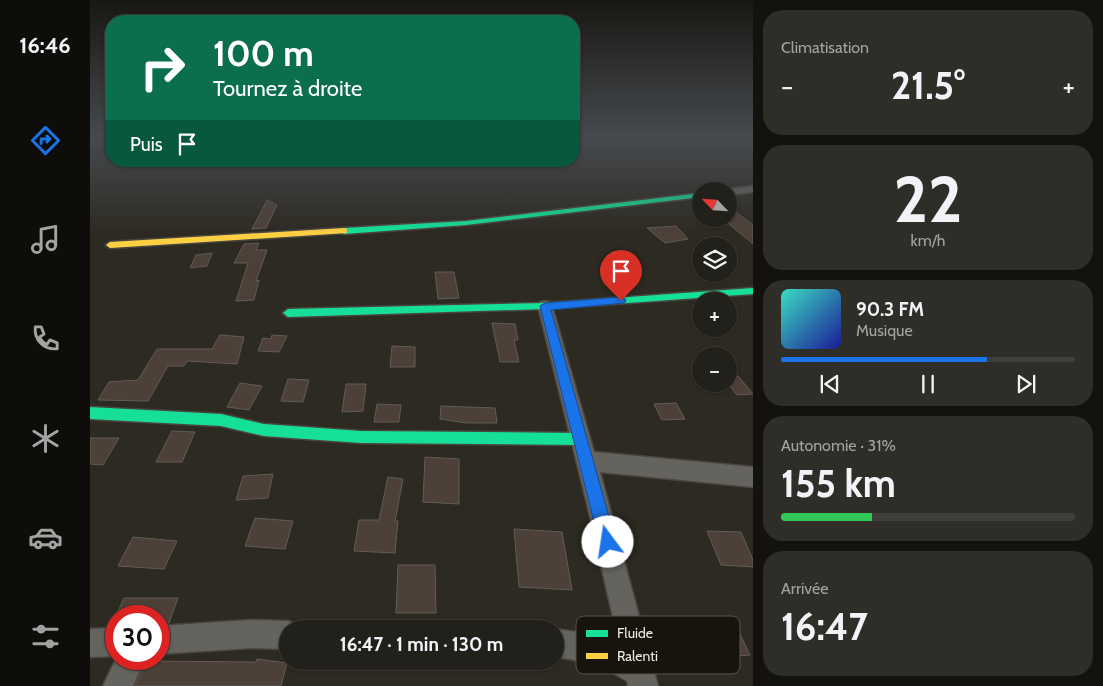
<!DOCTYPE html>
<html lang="fr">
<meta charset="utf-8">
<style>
body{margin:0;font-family:Cabin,sans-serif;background:#2e2d27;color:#f1f3f6;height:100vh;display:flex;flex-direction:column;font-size:19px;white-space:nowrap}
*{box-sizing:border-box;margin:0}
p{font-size:16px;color:#a2a3a2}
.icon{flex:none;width:28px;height:28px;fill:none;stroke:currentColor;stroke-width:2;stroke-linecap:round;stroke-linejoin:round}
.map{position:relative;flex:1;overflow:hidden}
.panel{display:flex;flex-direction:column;gap:10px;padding:10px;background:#13120e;width:350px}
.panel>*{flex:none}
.guide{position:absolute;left:15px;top:15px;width:475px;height:152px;border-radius:20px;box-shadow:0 1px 4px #0004,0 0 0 1px #3f3e39;background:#0b6e4f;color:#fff;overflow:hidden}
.needle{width:32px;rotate:295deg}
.buttons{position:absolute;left:602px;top:182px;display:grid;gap:10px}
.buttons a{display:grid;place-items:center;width:45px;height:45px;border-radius:50%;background:#22201a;box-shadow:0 1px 4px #0004,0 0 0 1px #3f3e39;font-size:25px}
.speed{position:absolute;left:15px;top:605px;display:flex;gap:10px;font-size:25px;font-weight:700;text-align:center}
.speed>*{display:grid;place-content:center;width:65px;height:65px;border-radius:50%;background:#22201a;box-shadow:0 1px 4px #0004,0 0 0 1px #3f3e39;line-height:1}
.speed .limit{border:8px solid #d22;background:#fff;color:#111}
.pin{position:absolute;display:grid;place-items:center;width:42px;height:42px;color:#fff;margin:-51px -21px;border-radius:50% 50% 50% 0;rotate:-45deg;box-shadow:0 0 5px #0007}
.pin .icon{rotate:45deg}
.me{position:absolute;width:55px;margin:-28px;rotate:346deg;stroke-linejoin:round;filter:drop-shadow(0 0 4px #0008)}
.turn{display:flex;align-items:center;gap:18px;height:105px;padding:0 25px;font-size:22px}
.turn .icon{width:65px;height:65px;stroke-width:2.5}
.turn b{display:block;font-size:35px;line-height:42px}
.then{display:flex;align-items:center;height:48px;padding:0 25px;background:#0003;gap:10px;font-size:19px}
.big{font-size:38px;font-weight:700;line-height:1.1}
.panel .card{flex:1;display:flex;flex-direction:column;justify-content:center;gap:8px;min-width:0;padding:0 18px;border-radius:20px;background:#2e2d27}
.panel .dial{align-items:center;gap:0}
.dial b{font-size:65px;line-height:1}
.song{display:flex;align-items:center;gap:15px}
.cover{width:60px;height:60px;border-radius:8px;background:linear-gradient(135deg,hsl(170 70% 55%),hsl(240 70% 35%))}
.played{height:5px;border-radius:2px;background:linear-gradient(90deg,#1a73e8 70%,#3f3e39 70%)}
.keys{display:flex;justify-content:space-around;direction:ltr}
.heat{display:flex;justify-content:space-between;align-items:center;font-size:28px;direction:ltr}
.charge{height:8px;border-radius:4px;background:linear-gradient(90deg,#34c759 31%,#3f3e39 0)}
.trip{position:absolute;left:189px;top:620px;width:285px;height:50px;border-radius:25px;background:#22201a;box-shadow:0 1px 4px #0004,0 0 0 1px #3f3e39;font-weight:700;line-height:50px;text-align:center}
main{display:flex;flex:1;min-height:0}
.tabs{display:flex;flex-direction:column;width:90px;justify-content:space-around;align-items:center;background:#0e0d0a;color:#a2a3a2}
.tabs .icon{width:35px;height:35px}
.tabs .on{color:#1a73e8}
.tabs b{font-size:22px;color:#f1f3f6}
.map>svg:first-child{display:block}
.building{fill:#4d4039;stroke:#615c57}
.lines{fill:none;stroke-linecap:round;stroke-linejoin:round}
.street-casing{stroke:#484640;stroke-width:3}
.fast-casing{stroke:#484640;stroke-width:3}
.slow-casing{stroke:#484640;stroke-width:3}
.street{fill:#65635e;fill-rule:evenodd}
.fast{fill:#16e098;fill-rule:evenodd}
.slow{fill:#ffcf43;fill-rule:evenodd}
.route{fill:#1a73e8;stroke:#114b97}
.key{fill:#17140e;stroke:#58544e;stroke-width:1}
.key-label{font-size:14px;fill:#eeebe2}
</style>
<main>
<nav class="tabs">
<b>16:46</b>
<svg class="icon on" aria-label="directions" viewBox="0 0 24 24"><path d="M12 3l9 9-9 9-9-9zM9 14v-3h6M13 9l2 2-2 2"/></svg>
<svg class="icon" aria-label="music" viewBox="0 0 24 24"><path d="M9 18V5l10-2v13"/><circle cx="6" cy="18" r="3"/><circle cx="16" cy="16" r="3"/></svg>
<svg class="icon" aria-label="phone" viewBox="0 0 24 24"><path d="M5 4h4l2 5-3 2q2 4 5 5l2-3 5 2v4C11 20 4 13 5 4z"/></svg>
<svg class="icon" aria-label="climate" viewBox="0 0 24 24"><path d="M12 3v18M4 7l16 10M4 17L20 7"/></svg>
<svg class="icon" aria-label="car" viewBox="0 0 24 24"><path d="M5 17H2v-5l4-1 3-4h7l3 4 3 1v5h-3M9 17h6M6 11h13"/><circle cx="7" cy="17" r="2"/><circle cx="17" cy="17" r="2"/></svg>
<svg class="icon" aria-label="filters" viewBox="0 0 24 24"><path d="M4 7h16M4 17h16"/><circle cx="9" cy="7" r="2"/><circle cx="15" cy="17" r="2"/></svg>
</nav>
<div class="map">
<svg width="663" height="686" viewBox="0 0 663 686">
<rect width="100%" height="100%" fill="#2d2a22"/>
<!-- building -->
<g class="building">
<polygon points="177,200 187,205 176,228 162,229"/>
<polygon points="639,207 663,225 663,244 638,223"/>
<polygon points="586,226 598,239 575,243 557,228"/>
<polygon points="169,243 166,250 177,250 166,281 169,280 164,300 146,301 158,263 144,263 154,244"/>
<polygon points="122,253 117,266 100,268 106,255"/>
<polygon points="345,272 364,272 369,298 348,299"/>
<polygon points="402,323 425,324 428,340 424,340 429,362 410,362"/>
<polygon points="130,335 154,337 147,364 97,361 94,366 78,366 58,401 8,400 19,382 48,380 67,349 122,349"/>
<polygon points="182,335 197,336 189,352 168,351 173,338 181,339"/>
<polygon points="302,346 325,347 325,367 300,367"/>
<polygon points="639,376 648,376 663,394 647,395 639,385"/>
<polygon points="198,379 219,380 213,402 191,401"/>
<polygon points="150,383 172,386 159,410 137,407"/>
<polygon points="256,384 276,384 273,411 252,412"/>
<polygon points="586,403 595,419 572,420 564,404"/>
<polygon points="287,404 311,405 309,422 284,422"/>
<polygon points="351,406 405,408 407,423 377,423 350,419"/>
<polygon points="82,431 105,432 92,462 66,462"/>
<polygon points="0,438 29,438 13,465 0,464"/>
<polygon points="335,457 369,459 369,504 333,502"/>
<polygon points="183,474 178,498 146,500 153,476"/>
<polygon points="298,477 313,479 305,521 308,521 305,553 264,551 269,520 289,520"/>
<polygon points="165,518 203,521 195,549 155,546"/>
<polygon points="424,529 472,532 482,590 429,587"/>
<polygon points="617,531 651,532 663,560 663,567 631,565"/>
<polygon points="43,537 87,541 74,569 28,566"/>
<polygon points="308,565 345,565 346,613 306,613"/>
<polygon points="34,598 88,598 79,623 69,623 69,616 26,616"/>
<polygon points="575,620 607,622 608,627 645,624 660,655 635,657 634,655 586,653"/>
<polygon points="167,659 197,663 191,686 45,686 56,661 166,662"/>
</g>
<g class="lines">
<!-- street casing -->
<g class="street-casing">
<g id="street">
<polygon points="663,186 663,192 639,195 639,191 634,191 639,189"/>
<path d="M455,301L460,302L462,306L504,452L663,467V487L510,472L568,686H538L537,681C511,665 496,661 465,657V629L493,633L529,644L497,504L448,306L450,302Z"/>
<polygon points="161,620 198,621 208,625 209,629 198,629 198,649 161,648 69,654 69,626"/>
<polygon points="26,628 26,656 0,657 0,629"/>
<polygon points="26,659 55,659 43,686 13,686"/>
</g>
</g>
<!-- fast casing -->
<g class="fast-casing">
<g id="fast">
<polygon points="611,193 611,197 376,225 254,234 250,231 254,228 376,221"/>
<polygon points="663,288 663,294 455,309 198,317 193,313 198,309 455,303"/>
<polygon points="0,407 131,414 174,424 271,431 489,433 494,435 496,439 494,443 489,445 271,443 174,436 131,426 0,419"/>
</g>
</g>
<!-- slow casing -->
<g class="slow-casing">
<polygon id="slow" points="254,228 257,229 257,233 20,248 16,245 20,242"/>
</g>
<!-- street -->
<use href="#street" class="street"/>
<!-- fast -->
<use href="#fast" class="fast"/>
<!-- slow -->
<use href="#slow" class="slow"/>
</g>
<!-- sky -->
<linearGradient id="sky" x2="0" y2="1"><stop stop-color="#191713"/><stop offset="0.59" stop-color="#464a4f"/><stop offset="1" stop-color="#464a4f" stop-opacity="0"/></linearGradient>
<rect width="663" height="233" fill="url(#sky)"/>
<!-- route -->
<polygon class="route" points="531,297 534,298 536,301 534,303 461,310 526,542 523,547 518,550 512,547 509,542 450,306 455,303"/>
<!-- legend -->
<rect x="486" y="616" width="164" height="58" rx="8" class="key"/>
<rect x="496" y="630" width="22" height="7" fill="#16e098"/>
<rect x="496" y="653" width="22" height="6" fill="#ffcf43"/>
<g class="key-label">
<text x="527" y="638">Fluide</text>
<text x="527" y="661">Ralenti</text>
</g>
</svg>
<div class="buttons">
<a><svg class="needle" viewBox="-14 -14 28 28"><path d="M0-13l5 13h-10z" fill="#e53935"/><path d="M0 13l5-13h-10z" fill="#a2a3a2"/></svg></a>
<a><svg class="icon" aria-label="layers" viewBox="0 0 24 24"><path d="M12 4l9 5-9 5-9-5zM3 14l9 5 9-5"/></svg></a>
<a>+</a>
<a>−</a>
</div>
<div class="speed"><div class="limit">30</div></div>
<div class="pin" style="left:531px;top:301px;background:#d93025"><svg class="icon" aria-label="arrive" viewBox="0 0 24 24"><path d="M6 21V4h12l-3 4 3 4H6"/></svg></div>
<svg class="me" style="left:518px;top:542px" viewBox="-20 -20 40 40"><circle r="19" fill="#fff"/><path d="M0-13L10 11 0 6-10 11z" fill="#1a73e8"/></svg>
<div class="trip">16:47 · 1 min · 130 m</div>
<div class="guide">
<div class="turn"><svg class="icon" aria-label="right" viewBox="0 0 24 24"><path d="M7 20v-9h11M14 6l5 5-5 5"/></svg><div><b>100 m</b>Tournez à droite</div></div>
<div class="then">Puis<svg class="icon" aria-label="arrive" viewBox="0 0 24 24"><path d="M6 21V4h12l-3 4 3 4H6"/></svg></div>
</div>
</div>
<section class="panel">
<div class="card"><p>Climatisation</p>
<div class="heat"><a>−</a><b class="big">21.5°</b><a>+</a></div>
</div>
<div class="card dial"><b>22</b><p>km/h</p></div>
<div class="card">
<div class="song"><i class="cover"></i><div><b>90.3 FM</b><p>Musique</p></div></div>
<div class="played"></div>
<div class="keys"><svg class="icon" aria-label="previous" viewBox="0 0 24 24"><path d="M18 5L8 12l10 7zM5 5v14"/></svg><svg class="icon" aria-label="pause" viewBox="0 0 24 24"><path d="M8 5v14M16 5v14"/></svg><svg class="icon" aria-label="next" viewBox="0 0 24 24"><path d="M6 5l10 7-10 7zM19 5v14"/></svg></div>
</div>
<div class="card"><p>Autonomie · 31%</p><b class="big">155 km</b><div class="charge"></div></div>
<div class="card"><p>Arrivée</p><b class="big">16:47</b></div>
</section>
</main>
